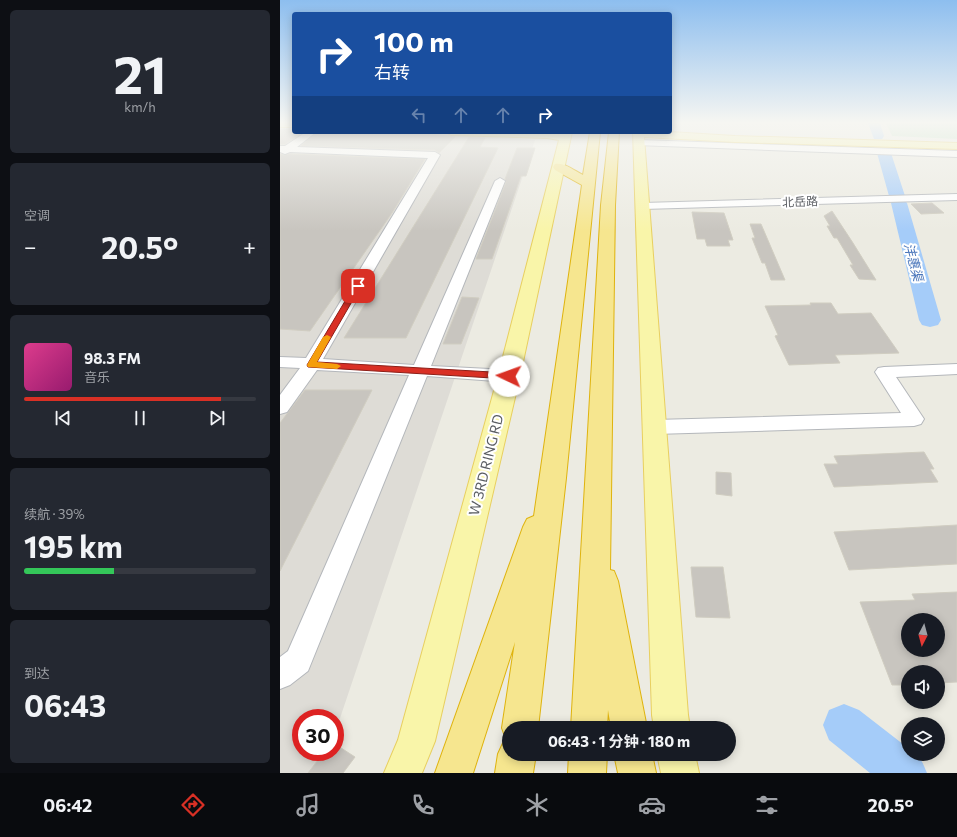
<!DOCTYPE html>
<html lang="zh">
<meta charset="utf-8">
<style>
body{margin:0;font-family:Commissioner,"Noto Sans SC",sans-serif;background:#242831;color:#f1f3f6;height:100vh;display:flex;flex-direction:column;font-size:15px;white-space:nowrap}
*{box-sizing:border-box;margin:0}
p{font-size:13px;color:#9ea1a6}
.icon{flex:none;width:22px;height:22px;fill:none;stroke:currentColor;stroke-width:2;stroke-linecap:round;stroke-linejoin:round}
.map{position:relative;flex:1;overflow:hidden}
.drawer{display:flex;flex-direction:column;gap:10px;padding:10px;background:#0d0f14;width:280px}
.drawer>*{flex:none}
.banner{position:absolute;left:12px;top:12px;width:380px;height:122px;border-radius:4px;box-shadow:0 2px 10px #0003;background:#1a4fa0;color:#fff;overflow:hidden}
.needle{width:26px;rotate:186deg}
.tools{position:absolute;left:621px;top:613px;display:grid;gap:8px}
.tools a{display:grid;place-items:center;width:44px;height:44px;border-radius:50%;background:#171b24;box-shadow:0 2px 10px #0003;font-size:20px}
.speed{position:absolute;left:12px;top:709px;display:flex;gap:8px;font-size:20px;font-weight:700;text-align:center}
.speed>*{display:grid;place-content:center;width:52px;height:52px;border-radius:50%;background:#171b24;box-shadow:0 2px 10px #0003;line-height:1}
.speed .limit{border:6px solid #d22;background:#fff;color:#111}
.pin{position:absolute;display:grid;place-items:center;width:34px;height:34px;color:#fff;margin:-17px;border-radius:8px;box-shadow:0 2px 6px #0006}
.me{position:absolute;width:44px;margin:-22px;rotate:273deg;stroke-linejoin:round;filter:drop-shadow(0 0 3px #0008)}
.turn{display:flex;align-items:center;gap:14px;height:84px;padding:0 16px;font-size:18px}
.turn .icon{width:52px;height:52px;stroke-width:2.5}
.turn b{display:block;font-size:28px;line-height:34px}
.lanes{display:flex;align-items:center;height:38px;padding:0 16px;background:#0003;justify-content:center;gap:20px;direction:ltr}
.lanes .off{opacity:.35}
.big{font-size:30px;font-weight:700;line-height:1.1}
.drawer .tile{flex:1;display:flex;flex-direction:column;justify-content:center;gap:6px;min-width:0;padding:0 14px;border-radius:6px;background:#242831}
.drawer .dial{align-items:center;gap:0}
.dial b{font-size:52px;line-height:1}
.song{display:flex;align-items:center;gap:12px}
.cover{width:48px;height:48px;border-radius:6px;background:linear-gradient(135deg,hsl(330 70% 55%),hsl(320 70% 35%))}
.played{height:4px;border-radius:2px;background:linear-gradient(90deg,#d93025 85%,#363941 85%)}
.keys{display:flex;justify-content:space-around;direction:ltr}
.heat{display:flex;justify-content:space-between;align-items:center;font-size:22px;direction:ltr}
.charge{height:6px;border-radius:3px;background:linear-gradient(90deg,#34c759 39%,#363941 0)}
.trip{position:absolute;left:222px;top:721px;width:234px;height:40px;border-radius:20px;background:#171b24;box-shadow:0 2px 10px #0003;font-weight:700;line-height:40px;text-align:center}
.tabs{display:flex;height:64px;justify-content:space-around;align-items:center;background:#090b0e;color:#9ea1a6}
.tabs .icon{width:28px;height:28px}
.tabs .current{color:#d93025}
.tabs b{font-size:18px;color:#f1f3f6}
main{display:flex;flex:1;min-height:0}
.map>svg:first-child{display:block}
.industrial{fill:#dedcd6}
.green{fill:#bfe2c3}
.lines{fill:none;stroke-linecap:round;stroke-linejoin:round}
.river{fill:#a5ccf9;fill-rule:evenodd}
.building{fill:#c8c5bf;stroke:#d0cdc1;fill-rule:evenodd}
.minor-casing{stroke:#b4b7bb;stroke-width:2}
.major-casing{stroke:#e8cf5f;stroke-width:2}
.highway-casing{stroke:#dfb30e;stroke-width:2}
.minor{fill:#fff;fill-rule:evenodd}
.major{fill:#f9f5a9;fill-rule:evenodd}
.highway{fill:#f6e68f;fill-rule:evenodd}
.route{fill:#d93025;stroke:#8d1f18}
.slow{fill:#f59e0b}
.labels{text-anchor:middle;stroke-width:4;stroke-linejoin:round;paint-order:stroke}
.far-street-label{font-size:12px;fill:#5a5d62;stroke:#fff}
.far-water-label{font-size:13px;font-style:italic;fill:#4975ba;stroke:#fff}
.street-label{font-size:14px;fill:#5a5d62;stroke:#fff}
</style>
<main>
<section class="drawer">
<div class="tile dial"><b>21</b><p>km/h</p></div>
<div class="tile"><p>空调</p>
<div class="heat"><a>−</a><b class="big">20.5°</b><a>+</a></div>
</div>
<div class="tile">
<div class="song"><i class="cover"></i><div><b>98.3 FM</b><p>音乐</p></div></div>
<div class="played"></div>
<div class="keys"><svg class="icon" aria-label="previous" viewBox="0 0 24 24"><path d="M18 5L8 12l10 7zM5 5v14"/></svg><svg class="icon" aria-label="pause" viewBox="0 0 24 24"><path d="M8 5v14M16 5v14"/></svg><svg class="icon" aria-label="next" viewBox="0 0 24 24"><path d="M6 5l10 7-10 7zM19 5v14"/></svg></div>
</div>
<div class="tile"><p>续航 · 39%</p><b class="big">195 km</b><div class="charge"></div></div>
<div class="tile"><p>到达</p><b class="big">06:43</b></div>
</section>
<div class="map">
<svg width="677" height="773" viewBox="0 0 677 773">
<rect width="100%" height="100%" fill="#ecebe2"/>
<!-- industrial -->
<polygon class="industrial" points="0,129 14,129 14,132 99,132 171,134 255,140 55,733 55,718 21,718 21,752 49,752 42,773 0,773"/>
<!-- green -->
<polygon class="green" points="606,123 677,123 677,139 612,136"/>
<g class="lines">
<!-- river -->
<g class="river">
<polygon points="588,123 600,123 604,136 602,139 594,139"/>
<polygon points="604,149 609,150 611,153 625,196 623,199 627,203 661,320 658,325 650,327 642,325 639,320 611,203 613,200 609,196 597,153 599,150"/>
<path d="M564,704L579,710L628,748V754C641,754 642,762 647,773H590L549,740L543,725L549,710Z"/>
</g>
</g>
<!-- building -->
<g class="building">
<polygon points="0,129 14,129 14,132 23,132 5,144 0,144"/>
<polygon points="37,132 150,134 175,137 159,153 155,150 21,146"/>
<polygon points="189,137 205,138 200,147 218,148 126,338 64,338"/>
<polygon points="237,148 255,148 246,176 241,176 212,259 196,259 226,182 225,179"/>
<polygon points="0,154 4,155 10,154 145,159 112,213 30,331 0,329"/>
<polygon points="652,203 664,213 641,214 631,204"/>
<polygon points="552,211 573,243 596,280 579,279 570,265 573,265 557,238 554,238 547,226 550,226 544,216"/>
<polygon points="412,212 444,213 453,240 448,240 450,246 427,246 425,239 417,239"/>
<polygon points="470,224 481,224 505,280 491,280 485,263 482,263 472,238 475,238"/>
<polygon points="182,297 199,298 181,344 163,344"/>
<polygon points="530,303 551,303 558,314 591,313 619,353 555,355 560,363 509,365 495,336 498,335 485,306 531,305"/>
<polygon points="25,390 92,390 0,571 0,423"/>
<polygon points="644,452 654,469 650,469 658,482 554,487 544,464 558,464 554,456"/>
<polygon points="436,472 451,473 452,496 436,494"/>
<polygon points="677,525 677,564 569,570 554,532"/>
<polygon points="411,567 443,567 450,618 416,617"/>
<path d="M677,592V682L658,683V672H628V685H612L580,602L635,600L632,594ZM628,620H658V650H628Z"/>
<polygon points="55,744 75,757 63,773 28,773 44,752 55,752"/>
</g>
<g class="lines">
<!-- minor casing -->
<g class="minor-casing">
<g id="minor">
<polygon points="26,132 36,132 17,147 155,152 160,155 43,359 134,365 215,181 220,178 225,181 151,366 229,370 235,372 238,376 235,380 229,382 147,376 28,671 10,685 0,689 0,657 8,651 129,375 37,370 7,412 0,414 0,395 20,368 0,367 0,357 26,358 148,158 10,152 5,154 0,152 0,146 5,146"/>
<polygon points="359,140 677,151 677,157 356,145 354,143 356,141"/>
<polygon points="677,194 677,200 363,209 359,208 357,206 359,204 363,203"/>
<polygon points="677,364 677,374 616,377 644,419 641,424 634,426 375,434 368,432 365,427 368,422 375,420 621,413 595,372 598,368 604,367"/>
</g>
</g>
<!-- major casing -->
<g class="major-casing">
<g id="major">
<rect x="0" y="123" width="14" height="4"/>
<polygon points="166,132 269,132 281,134 282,132 292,132 240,376 155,741 142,773 104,773 118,740 218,376 279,140 267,138 171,135"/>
<polygon points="353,132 390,132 455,136 677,143 677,149 455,142 364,137 408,715 410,728 374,728 372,715"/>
<polygon points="377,754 415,754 419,773 381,773"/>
</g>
</g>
<!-- highway casing -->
<g class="highway-casing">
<g id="highway">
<path d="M310,132H320L286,478L258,728H229V754H256L253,773H215L218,754L224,741L226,739L222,728L235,642L193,773H155L243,527L247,519L254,516L302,185L275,170L273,167L275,164C284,162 295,171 303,175Z"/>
<polygon points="329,132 339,132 335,205 330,570 334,571 338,581 367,728 331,728 328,710 327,728 291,728 321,205"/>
<polygon points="289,754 327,754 326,773 288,773"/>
<polygon points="334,754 372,754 376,773 338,773"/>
</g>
</g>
<!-- minor -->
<use href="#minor" class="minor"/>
<!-- major -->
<use href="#major" class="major"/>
<!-- highway -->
<use href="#highway" class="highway"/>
</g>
<!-- sky -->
<linearGradient id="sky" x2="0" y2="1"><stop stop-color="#8dbeef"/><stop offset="0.53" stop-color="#f6f6f2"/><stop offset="1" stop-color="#f6f6f2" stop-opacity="0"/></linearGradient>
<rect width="677" height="231" fill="url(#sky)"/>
<!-- route -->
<polygon class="route" points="78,284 81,286 37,362 229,373 233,376 229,379 28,367 27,365 74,286"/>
<!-- slow -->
<polygon class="slow" points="47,335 51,337 37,362 57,364 61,366 57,369 28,367 27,365 43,337"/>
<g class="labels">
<!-- far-street labels -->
<g class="far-street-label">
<text transform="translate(520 202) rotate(-2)" y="4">北岳路</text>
</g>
<!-- far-water labels -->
<g class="far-water-label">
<text transform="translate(634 262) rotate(75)" y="5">沣惠渠</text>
</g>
<!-- street labels -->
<g class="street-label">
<text transform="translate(206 465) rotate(-76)" y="5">W 3RD RING RD</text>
</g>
</g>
</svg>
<div class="tools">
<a><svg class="needle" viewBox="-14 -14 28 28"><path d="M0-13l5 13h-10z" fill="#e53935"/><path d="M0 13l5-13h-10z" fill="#9ea1a6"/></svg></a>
<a><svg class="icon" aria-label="sound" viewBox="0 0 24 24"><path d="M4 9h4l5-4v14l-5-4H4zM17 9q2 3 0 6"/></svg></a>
<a><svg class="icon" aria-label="layers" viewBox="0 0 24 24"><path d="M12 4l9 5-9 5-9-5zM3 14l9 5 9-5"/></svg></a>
</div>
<div class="speed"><div class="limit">30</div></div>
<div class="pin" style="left:78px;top:286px;background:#d93025"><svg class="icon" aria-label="arrive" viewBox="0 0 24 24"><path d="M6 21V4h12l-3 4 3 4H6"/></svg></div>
<svg class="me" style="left:229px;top:376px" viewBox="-20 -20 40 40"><circle r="19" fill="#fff"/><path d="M0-13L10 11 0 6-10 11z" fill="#d93025"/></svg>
<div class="trip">06:43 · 1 分钟 · 180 m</div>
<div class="banner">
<div class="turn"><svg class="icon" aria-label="right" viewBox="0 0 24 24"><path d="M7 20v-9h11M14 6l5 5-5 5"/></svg><div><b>100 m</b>右转</div></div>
<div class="lanes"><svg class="icon off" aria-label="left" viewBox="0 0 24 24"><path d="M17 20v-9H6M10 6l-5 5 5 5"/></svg><svg class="icon off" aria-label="ahead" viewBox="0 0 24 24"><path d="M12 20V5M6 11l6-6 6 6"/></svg><svg class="icon off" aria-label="ahead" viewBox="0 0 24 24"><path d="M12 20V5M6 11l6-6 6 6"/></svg><svg class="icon" aria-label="right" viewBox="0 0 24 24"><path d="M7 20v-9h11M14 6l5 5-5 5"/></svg></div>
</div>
</div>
</main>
<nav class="tabs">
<b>06:42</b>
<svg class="icon current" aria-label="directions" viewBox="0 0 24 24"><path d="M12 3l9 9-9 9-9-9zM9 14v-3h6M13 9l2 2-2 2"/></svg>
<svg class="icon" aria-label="music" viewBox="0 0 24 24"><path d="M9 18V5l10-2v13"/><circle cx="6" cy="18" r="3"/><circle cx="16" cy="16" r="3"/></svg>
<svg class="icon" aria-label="phone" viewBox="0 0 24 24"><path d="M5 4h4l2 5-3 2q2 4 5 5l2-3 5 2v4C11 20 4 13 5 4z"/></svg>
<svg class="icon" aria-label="climate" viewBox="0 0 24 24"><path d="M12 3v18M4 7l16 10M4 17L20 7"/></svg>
<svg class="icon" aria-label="car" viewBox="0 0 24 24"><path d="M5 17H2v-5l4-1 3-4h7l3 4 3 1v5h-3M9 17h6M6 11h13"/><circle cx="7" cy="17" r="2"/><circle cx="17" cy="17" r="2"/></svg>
<svg class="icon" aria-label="filters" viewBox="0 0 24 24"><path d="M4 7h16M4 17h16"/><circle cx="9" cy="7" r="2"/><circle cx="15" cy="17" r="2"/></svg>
<b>20.5°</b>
</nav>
